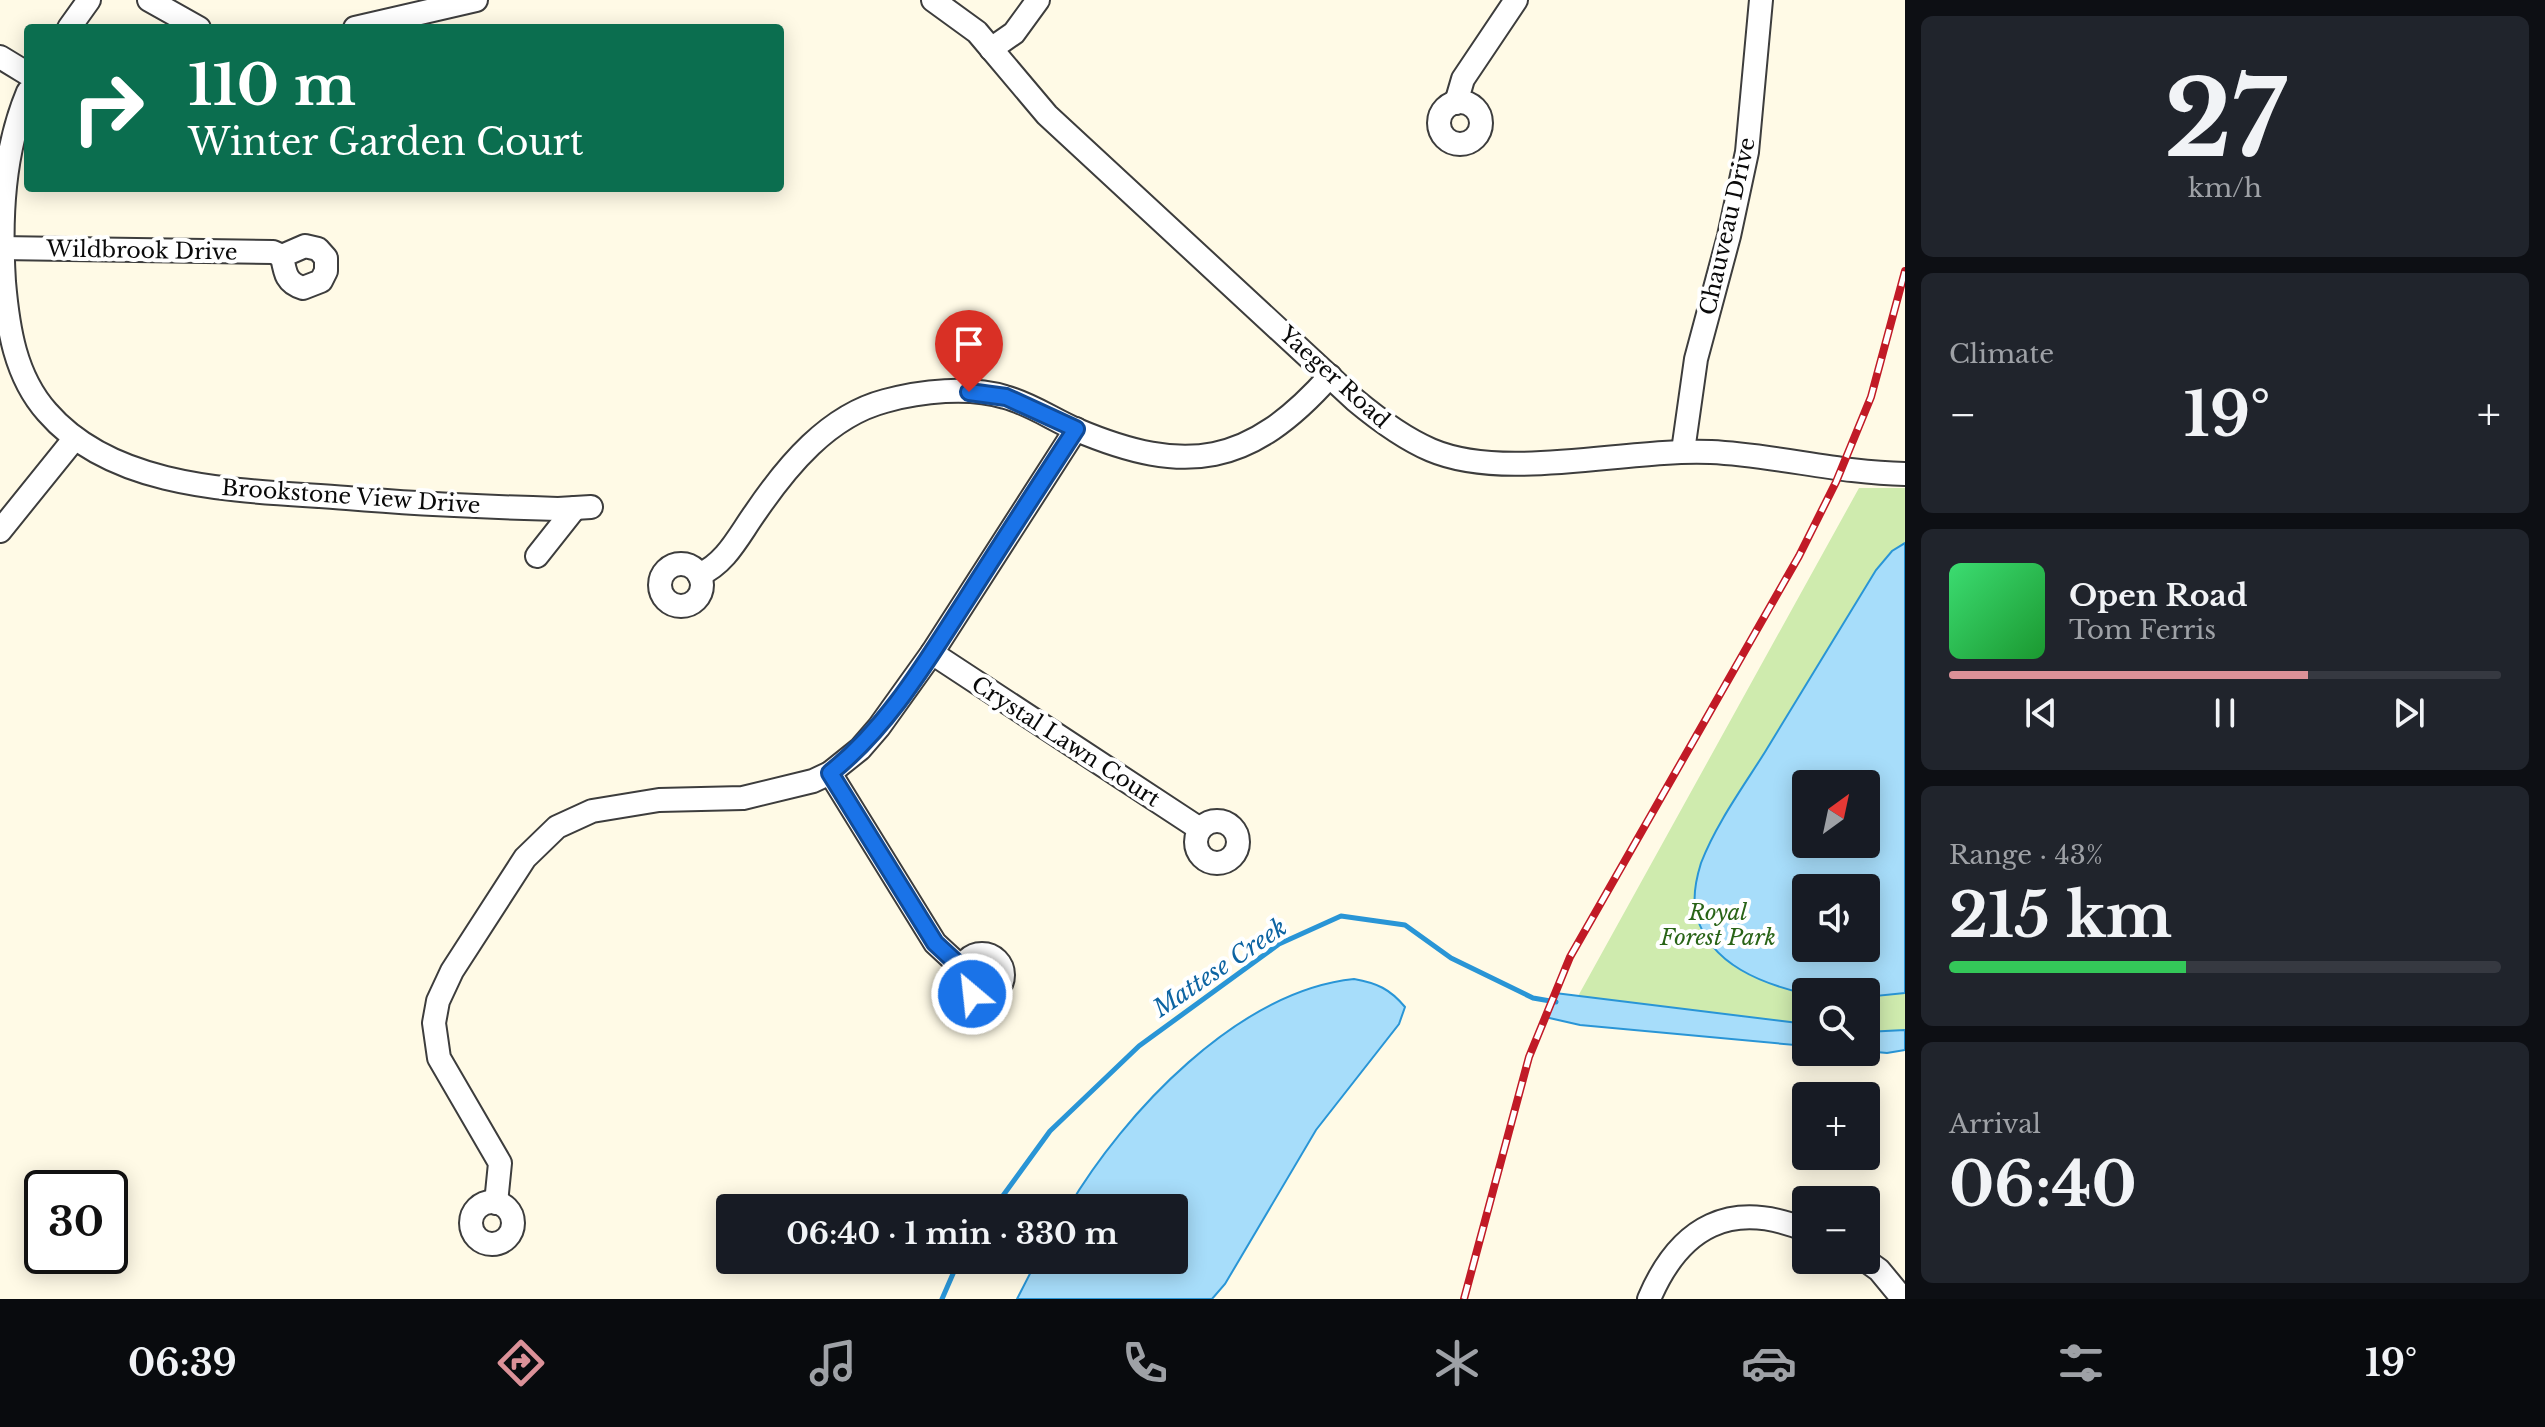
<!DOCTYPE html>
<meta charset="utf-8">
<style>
body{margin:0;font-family:"Libre Baskerville",serif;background:#20242c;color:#f1f3f6;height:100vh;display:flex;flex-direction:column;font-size:30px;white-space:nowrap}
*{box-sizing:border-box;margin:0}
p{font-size:26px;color:#9ea1a6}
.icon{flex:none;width:44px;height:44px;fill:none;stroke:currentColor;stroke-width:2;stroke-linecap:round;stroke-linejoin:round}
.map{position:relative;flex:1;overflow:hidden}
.sheet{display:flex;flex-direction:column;gap:16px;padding:16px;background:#0d0f14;width:640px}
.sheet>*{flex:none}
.banner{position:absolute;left:24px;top:24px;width:760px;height:168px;border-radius:8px;box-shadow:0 4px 20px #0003;background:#0b6e4f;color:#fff;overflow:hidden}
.needle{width:52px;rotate:33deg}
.controls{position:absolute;left:1792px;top:770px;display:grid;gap:16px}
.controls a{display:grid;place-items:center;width:88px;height:88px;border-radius:8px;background:#171b24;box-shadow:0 4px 20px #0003;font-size:40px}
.speed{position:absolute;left:24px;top:1170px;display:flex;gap:16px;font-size:40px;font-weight:700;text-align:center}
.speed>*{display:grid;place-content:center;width:104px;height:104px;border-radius:50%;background:#171b24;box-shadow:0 4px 20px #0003;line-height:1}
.speed .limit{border:4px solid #111;border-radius:12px;background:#fff;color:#111}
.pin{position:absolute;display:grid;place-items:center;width:68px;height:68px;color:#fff;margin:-82px -34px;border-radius:50% 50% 50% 0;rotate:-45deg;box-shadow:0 0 8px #0007}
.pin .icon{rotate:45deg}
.me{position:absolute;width:88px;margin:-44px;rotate:332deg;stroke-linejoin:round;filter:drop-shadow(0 0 6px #0008)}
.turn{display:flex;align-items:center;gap:28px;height:168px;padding:0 32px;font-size:36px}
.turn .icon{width:104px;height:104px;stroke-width:2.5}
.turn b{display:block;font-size:56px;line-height:68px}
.big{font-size:60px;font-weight:700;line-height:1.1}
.sheet .tile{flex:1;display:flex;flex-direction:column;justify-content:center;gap:12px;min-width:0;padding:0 28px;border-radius:12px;background:#20242c}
.sheet .dial{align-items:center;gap:0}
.dial b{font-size:104px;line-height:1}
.song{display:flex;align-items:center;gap:24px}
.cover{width:96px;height:96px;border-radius:12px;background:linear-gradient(135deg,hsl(140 70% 55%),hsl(130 70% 35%))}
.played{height:8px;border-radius:4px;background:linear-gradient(90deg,#db9198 65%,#363941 65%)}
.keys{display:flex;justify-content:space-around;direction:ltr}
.heat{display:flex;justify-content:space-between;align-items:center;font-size:44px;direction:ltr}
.charge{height:12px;border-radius:6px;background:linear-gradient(90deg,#34c759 43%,#363941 0)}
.trip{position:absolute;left:716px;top:1194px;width:472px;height:80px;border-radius:8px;background:#171b24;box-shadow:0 4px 20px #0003;font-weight:700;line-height:80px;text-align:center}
.tab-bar{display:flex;height:128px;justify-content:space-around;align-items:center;background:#090b0e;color:#9ea1a6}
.tab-bar .icon{width:56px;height:56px}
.tab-bar .selected{color:#db9198}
.tab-bar b{font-size:36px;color:#f1f3f6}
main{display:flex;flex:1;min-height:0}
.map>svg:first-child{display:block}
.green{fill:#cfebae;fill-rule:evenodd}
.water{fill:#a7ddfa;stroke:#2995d6;stroke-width:2;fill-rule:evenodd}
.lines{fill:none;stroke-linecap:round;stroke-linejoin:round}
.stream{stroke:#2995d6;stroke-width:5}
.minor-casing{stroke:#3d3d3d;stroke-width:26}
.minor{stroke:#fff;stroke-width:22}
.rail-casing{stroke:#c11a26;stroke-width:8}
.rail{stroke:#fff;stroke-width:5;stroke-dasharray:15;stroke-linecap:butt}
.route-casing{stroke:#114b97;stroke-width:20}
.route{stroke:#1a73e8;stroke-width:14}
.labels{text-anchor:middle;stroke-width:8;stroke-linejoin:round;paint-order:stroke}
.street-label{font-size:22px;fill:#0a0a0a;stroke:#fff}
.park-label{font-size:22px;font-style:italic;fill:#296417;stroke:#fff}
.water-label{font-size:24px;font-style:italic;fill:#0d64a2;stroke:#fff}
</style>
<main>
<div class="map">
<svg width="1905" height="1299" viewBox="0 0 1905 1299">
<rect width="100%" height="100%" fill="#fffae6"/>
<!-- green -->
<path class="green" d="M1859,488H1905V1033L1866,1032V992H1806V1024L1577,998ZM1806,784H1866V844H1806ZM1806,888H1866V948H1806Z"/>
<!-- water -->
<g class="water">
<path d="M1905,543V993L1866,997V992H1806V994C1763,984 1711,965 1697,917C1692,901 1696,879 1701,863C1716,824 1743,787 1765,752C1802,691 1839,631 1876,570L1892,551ZM1806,784H1866V844H1806ZM1806,888H1866V948H1806Z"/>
<path d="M1354,979C1377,983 1390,989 1405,1007L1399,1024L1316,1130L1225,1284L1212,1299H1017L1037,1260H1174V1208H1068C1124,1113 1238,991 1354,979Z"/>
<polygon points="1555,993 1806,1024 1806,1046 1580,1025 1545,1017"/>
<polygon points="1905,1030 1905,1050 1887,1053 1866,1051 1866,1032"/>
</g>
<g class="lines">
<!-- stream -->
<g class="stream">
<polyline points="994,1208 1050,1131 1139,1046 1279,944 1341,916 1405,925 1451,958 1533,998 1556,1002"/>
<polyline points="942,1299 959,1260"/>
</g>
<!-- minor casing -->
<g class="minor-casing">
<g id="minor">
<polyline points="149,0 199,28"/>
<path d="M933,0L977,32L1047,115L1355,400C1379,420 1403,438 1431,450C1506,482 1628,448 1711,452C1776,455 1839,473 1905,474"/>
<polyline points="69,28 89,0"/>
<polyline points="355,28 476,0"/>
<polyline points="991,49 1014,33 1038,0"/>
<polyline points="0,57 28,74"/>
<path d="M28,92C3,152 0,218 4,282C8,328 15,376 47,412C117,493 248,490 347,498C417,504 487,507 558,509L591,507"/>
<circle cx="1460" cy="123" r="21"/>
<polyline points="1456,103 1463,79 1516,0"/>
<path d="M305,246L318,249L326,258V271L321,281L303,288C286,283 285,273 282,256Z"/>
<polyline points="0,248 273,252 282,256"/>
<polyline points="1683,451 1696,359 1729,236 1747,152 1761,0"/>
<polyline points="0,531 75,438"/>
<polyline points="537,556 575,508"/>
<circle cx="681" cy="585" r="21"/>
<path d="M699,575C726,563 738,537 755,513C787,466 828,416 885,401C921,391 969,386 1005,397C1031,404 1052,419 1077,430C1186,476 1250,466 1330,376"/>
<polyline points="932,653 1200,829"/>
<polyline points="830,773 935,943 962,968"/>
<circle cx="1217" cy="842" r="21"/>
<circle cx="982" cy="975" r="21"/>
<circle cx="492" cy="1223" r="21"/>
<polyline points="496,1203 500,1163 439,1058 434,1023 438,1001 452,971 525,858 557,827 592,811 659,800 743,798 813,781 830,773 860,749 879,727 932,653 1076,429"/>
<polyline points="1865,1260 1879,1270 1903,1299"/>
<path d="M1649,1299C1680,1226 1731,1199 1806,1230"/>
</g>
</g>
<!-- minor -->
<use href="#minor" class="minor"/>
<!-- rail casing -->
<g class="rail-casing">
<polyline id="rail" points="1464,1299 1529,1057 1570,957 1799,556 1836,482 1871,397 1905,271"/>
</g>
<!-- rail -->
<use href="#rail" class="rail"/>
</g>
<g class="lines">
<!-- route casing -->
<g class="route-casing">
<path id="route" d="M969,392L1006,397L1076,429C1039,486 1002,543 966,600C926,662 888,727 830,773L935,943L962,968V981L972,994"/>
</g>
<!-- route -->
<use href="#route" class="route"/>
</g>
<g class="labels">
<!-- street labels -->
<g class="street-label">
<text transform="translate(1727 226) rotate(-77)" y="8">Chauveau Drive</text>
<text transform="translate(142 250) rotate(1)" y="8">Wildbrook Drive</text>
<text transform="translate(1335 377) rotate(42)" y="8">Yaeger Road</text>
<text transform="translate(351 496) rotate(4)" y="8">Brookstone View Drive</text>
<text transform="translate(1066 741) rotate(33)" y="8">Crystal Lawn Court</text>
</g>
<!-- park labels -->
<g class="park-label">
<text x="1718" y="920">Royal<tspan x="1718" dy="25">Forest Park</tspan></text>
</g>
<!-- water labels -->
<g class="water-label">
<text transform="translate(1220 968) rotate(-34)" y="8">Mattese Creek</text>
</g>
</g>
</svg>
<div class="controls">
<a><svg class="needle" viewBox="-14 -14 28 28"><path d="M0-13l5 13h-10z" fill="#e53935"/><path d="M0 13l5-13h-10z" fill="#9ea1a6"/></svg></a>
<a><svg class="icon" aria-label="sound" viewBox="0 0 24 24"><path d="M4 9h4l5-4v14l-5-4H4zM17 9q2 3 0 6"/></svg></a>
<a><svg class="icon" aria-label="search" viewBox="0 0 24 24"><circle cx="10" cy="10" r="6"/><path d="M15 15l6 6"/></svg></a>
<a>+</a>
<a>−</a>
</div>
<div class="speed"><div class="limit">30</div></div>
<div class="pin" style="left:969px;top:392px;background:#d93025"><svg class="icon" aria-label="arrive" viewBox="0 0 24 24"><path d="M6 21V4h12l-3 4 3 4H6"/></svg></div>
<svg class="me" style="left:972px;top:994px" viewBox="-20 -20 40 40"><circle r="17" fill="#1a73e8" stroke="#fff" stroke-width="3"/><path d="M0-11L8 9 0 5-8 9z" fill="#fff"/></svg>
<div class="trip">06:40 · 1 min · 330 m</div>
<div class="banner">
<div class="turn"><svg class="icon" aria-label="right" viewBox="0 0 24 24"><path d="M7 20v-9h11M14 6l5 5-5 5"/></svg><div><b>110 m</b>Winter Garden Court</div></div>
</div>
</div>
<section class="sheet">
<div class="tile dial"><b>27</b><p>km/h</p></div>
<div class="tile"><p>Climate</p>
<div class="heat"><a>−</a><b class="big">19°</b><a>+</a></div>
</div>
<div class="tile">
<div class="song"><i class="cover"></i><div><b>Open Road</b><p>Tom Ferris</p></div></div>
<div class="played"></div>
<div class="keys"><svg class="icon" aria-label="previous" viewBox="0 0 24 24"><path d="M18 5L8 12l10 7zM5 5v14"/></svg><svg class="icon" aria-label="pause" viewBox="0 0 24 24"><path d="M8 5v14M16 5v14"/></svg><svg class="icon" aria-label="next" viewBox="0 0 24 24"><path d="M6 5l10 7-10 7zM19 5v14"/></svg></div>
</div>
<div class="tile"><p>Range · 43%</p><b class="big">215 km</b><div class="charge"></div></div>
<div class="tile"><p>Arrival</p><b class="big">06:40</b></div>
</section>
</main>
<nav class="tab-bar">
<b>06:39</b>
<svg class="icon selected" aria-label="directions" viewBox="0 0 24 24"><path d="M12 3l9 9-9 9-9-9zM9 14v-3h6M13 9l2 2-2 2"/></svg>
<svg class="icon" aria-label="music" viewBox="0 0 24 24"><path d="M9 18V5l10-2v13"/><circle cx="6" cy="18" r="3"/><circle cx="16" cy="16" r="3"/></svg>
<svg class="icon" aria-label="phone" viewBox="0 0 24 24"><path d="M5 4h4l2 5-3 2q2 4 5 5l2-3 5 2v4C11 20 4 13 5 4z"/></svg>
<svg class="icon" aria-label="climate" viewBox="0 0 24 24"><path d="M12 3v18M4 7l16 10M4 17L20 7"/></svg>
<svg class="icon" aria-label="car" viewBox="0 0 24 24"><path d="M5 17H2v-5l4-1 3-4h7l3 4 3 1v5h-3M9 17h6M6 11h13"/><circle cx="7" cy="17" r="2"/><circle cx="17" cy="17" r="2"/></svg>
<svg class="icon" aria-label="filters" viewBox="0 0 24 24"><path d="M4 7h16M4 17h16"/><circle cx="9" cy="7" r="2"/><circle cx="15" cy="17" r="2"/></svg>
<b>19°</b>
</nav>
